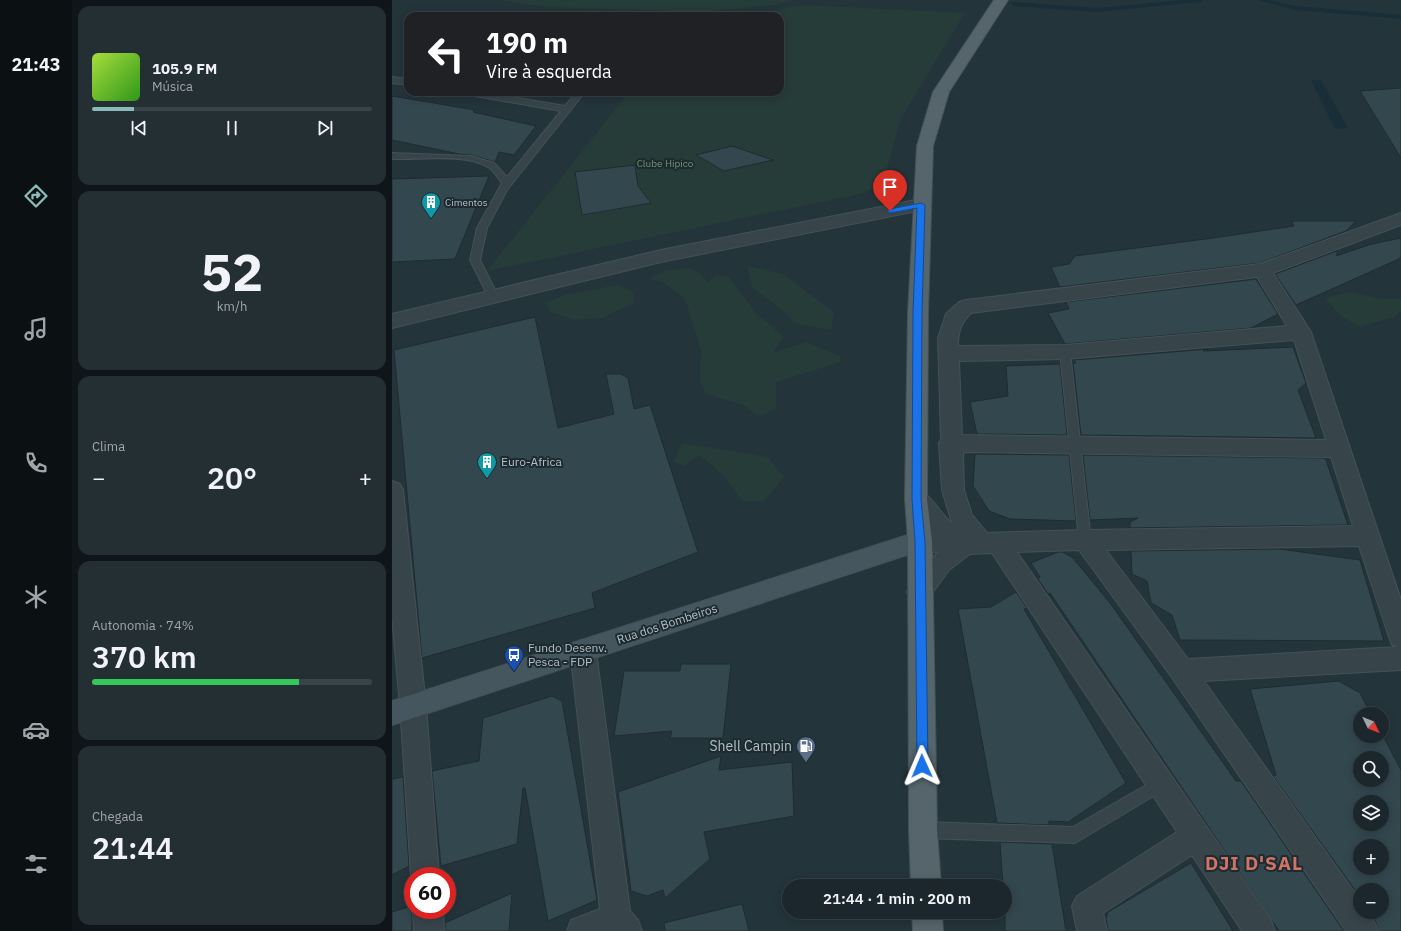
<!DOCTYPE html>
<html lang="pt">
<meta charset="utf-8">
<style>
body{margin:0;font-family:"IBM Plex Sans",sans-serif;background:#242f34;color:#f1f3f6;height:100vh;display:flex;flex-direction:column;font-size:15px;white-space:nowrap}
*{box-sizing:border-box;margin:0}
p{font-size:13px;color:#a0a5a9}
.icon{flex:none;width:22px;height:22px;fill:none;stroke:currentColor;stroke-width:2;stroke-linecap:round;stroke-linejoin:round}
.map{position:relative;flex:1;overflow:hidden}
.sheet{display:flex;flex-direction:column;gap:6px;padding:6px;background:#0f1518;width:320px}
.sheet>*{flex:none}
.top-card{position:absolute;left:12px;top:12px;width:380px;height:84px;border-radius:12px;box-shadow:0 2px 10px #0003,0 0 0 1px #394448;background:#202124;color:#fff;overflow:hidden}
.needle{width:26px;rotate:133deg}
.controls{position:absolute;left:961px;top:707px;display:grid;gap:8px}
.controls a{display:grid;place-items:center;width:36px;height:36px;border-radius:50%;background:#1b272c;box-shadow:0 2px 10px #0003,0 0 0 1px #394448;font-size:20px}
.speed{position:absolute;left:12px;top:867px;display:flex;gap:8px;font-size:20px;font-weight:700;text-align:center}
.speed>*{display:grid;place-content:center;width:52px;height:52px;border-radius:50%;background:#1b272c;box-shadow:0 2px 10px #0003,0 0 0 1px #394448;line-height:1}
.speed .limit{border:6px solid #d22;background:#fff;color:#111}
.pin{position:absolute;display:grid;place-items:center;width:34px;height:34px;color:#fff;margin:-41px -17px;border-radius:50% 50% 50% 0;rotate:-45deg;box-shadow:0 0 4px #0007}
.pin .icon{rotate:45deg}
.me{position:absolute;width:44px;margin:-22px;rotate:359deg;stroke-linejoin:round;filter:drop-shadow(0 0 3px #0008)}
.turn{display:flex;align-items:center;gap:14px;height:84px;padding:0 16px;font-size:18px}
.turn .icon{width:52px;height:52px;stroke-width:2.5}
.turn b{display:block;font-size:28px;line-height:34px}
.big{font-size:30px;font-weight:600;line-height:1.1}
.sheet .card{flex:1;display:flex;flex-direction:column;justify-content:center;gap:6px;min-width:0;padding:0 14px;border-radius:12px;background:#242f34}
.sheet .dial{align-items:center;gap:0}
.dial b{font-size:52px;line-height:1}
.song{display:flex;align-items:center;gap:12px}
.cover{width:48px;height:48px;border-radius:6px;background:linear-gradient(135deg,hsl(80 70% 55%),hsl(110 70% 35%))}
.played{height:4px;border-radius:2px;background:linear-gradient(90deg,#8bbbb9 15%,#394448 15%)}
.keys{display:flex;justify-content:space-around;direction:ltr}
.heat{display:flex;justify-content:space-between;align-items:center;font-size:22px;direction:ltr}
.charge{height:6px;border-radius:3px;background:linear-gradient(90deg,#34c759 74%,#394448 0)}
.trip{position:absolute;left:390px;top:879px;width:230px;height:40px;border-radius:20px;background:#1b272c;box-shadow:0 2px 10px #0003,0 0 0 1px #394448;font-weight:600;line-height:40px;text-align:center}
main{display:flex;flex:1;min-height:0}
.menu{display:flex;flex-direction:column;width:72px;justify-content:space-around;align-items:center;background:#0b1012;color:#a0a5a9}
.menu .icon{width:28px;height:28px}
.menu .selected{color:#8bbbb9}
.menu b{font-size:18px;color:#f1f3f6}
.map>svg:first-child{display:block}
.green{fill:#263c38}
.water{fill:#182e38}
.lines{fill:none;stroke-linecap:round;stroke-linejoin:round}
.stream{fill:#182e38;fill-rule:evenodd}
.building{fill:#33474f;stroke:#1f2c32;fill-rule:evenodd}
.lane-casing{stroke:#445157;stroke-width:2}
.street-casing{stroke:#445157;stroke-width:2}
.secondary-casing{stroke:#445157;stroke-width:2}
.primary-casing{stroke:#445157;stroke-width:2}
.lane{fill:#37454b;fill-rule:evenodd}
.street{fill:#37454b;fill-rule:evenodd}
.secondary{fill:#46565e;fill-rule:evenodd}
.primary{fill:#55656b;fill-rule:evenodd}
.route{fill:#1a73e8;stroke:#114b97}
.labels{text-anchor:middle;stroke-width:4;stroke-linejoin:round;paint-order:stroke}
.far-park-label{font-size:10px;fill:#6e976b;stroke:#1d2a30}
.far-poi-label{font-size:10px;fill:#b3c0c7;stroke:#1d2a30;text-anchor:start}
.poi-label{font-size:12px;fill:#b3c0c7;stroke:#1d2a30;text-anchor:start}
.street-label{font-size:12px;fill:#b3c0c7;stroke:#1d2a30}
.near-poi-label{font-size:14px;fill:#b3c0c7;stroke:#1d2a30;text-anchor:end}
.near-district-label{font-size:19px;font-weight:bold;letter-spacing:1px;fill:#cf7465;stroke:#1d2a30}
</style>
<main>
<nav class="menu">
<b>21:43</b>
<svg class="icon selected" aria-label="directions" viewBox="0 0 24 24"><path d="M12 3l9 9-9 9-9-9zM9 14v-3h6M13 9l2 2-2 2"/></svg>
<svg class="icon" aria-label="music" viewBox="0 0 24 24"><path d="M9 18V5l10-2v13"/><circle cx="6" cy="18" r="3"/><circle cx="16" cy="16" r="3"/></svg>
<svg class="icon" aria-label="phone" viewBox="0 0 24 24"><path d="M5 4h4l2 5-3 2q2 4 5 5l2-3 5 2v4C11 20 4 13 5 4z"/></svg>
<svg class="icon" aria-label="climate" viewBox="0 0 24 24"><path d="M12 3v18M4 7l16 10M4 17L20 7"/></svg>
<svg class="icon" aria-label="car" viewBox="0 0 24 24"><path d="M5 17H2v-5l4-1 3-4h7l3 4 3 1v5h-3M9 17h6M6 11h13"/><circle cx="7" cy="17" r="2"/><circle cx="17" cy="17" r="2"/></svg>
<svg class="icon" aria-label="filters" viewBox="0 0 24 24"><path d="M4 7h16M4 17h16"/><circle cx="9" cy="7" r="2"/><circle cx="15" cy="17" r="2"/></svg>
</nav>
<section class="sheet">
<div class="card">
<div class="song"><i class="cover"></i><div><b>105.9 FM</b><p>Música</p></div></div>
<div class="played"></div>
<div class="keys"><svg class="icon" aria-label="previous" viewBox="0 0 24 24"><path d="M18 5L8 12l10 7zM5 5v14"/></svg><svg class="icon" aria-label="pause" viewBox="0 0 24 24"><path d="M8 5v14M16 5v14"/></svg><svg class="icon" aria-label="next" viewBox="0 0 24 24"><path d="M6 5l10 7-10 7zM19 5v14"/></svg></div>
</div>
<div class="card dial"><b>52</b><p>km/h</p></div>
<div class="card"><p>Clima</p>
<div class="heat"><a>−</a><b class="big">20°</b><a>+</a></div>
</div>
<div class="card"><p>Autonomia · 74%</p><b class="big">370 km</b><div class="charge"></div></div>
<div class="card"><p>Chegada</p><b class="big">21:44</b></div>
</section>
<div class="map">
<svg width="1009" height="931" viewBox="0 0 1009 931">
<rect width="100%" height="100%" fill="#24343b"/>
<!-- green -->
<g class="green">
<polygon points="107,0 402,0 382,5 310,12 154,7"/>
<polygon points="411,5 573,13 509,118 492,179 473,193 95,271 237,92 388,92 388,16 349,16"/>
<polygon points="355,266 391,274 442,312 439,330 402,323 392,312 360,287"/>
<polygon points="296,268 307,272 316,282 324,275 337,277 363,312 392,337 380,353 414,342 448,356 449,362 384,382 384,408 366,417 352,405 314,394 308,382 309,350 293,299 269,281 257,279 272,271"/>
<polygon points="226,285 241,292 242,303 210,318 182,320 158,312 155,302 176,294"/>
<polygon points="957,292 991,299 1009,299 1009,310 1002,317 968,327 949,316 933,298"/>
<polygon points="290,443 376,457 392,477 372,501 351,501 332,476 307,455 292,466 281,462"/>
</g>
<!-- water -->
<polygon class="water" points="919,80 929,80 956,128 943,129"/>
<g class="lines">
<!-- stream -->
<g class="stream">
<polygon points="792,0 811,0 808,2 704,12 622,6 619,4 622,2 704,8"/>
<polygon points="866,0 876,0 904,6 1009,15 1009,19 904,10"/>
</g>
</g>
<!-- building -->
<g class="building">
<polygon points="1009,88 1009,158 968,91"/>
<polygon points="0,96 83,110 81,112 144,126 122,155 107,152 103,162 79,155 67,154 0,140"/>
<polygon points="340,146 381,160 332,171 304,155"/>
<polygon points="243,165 246,186 259,203 190,215 183,172"/>
<polygon points="97,176 63,259 0,262 0,179"/>
<polygon points="900,221 964,221 954,231 868,263 668,287 659,267 677,264 683,256 821,238 902,226"/>
<polygon points="1009,238 1009,258 904,305 883,274 942,252 946,251 944,256 980,244"/>
<polygon points="864,279 886,314 859,328 673,344 656,313 677,309 674,302"/>
<polygon points="143,317 166,428 222,414 214,374 229,374 236,378 242,409 258,405 306,552 200,593 203,608 30,658 2,350"/>
<polygon points="901,347 914,383 906,390 924,438 689,435 681,363 684,363 682,360 816,349 811,351"/>
<polygon points="668,364 675,435 585,434 578,402 616,396 614,366"/>
<polygon points="583,454 677,455 684,521 618,519 597,511 581,486"/>
<polygon points="691,455 932,458 934,460 956,525 738,528 738,522 746,518 698,520"/>
<polygon points="887,549 968,560 992,641 788,640 780,615 759,603 755,581 740,574 739,551"/>
<polygon points="666,552 671,552 681,558 718,603 844,781 849,781 952,931 887,931 658,593 656,594 646,579 648,577 639,563"/>
<polygon points="624,592 635,608 632,609 734,783 676,822 657,821 657,825 605,823 566,609 599,607"/>
<polygon points="289,664 339,664 331,738 278,738 280,731 222,736 232,671 288,671"/>
<path d="M947,681L968,693L979,714H968V736H990V734L1009,770V931H988L979,912H990V890H968V897L881,776L884,775L858,689ZM968,758H990V780H968ZM968,802H990V824H968ZM968,846H990V868H968Z"/>
<polygon points="160,696 170,701 205,900 156,921 133,788 131,788 125,844 49,866 40,771 87,761 91,718"/>
<polygon points="329,756 327,770 400,762 402,816 312,832 318,859 273,898 271,890 255,896 239,891 226,792"/>
<polygon points="11,777 17,866 0,875 0,779"/>
<polygon points="608,842 660,844 674,931 613,931 613,886 611,886"/>
<polygon points="799,863 841,931 716,931 714,918 716,912"/>
<polygon points="120,893 117,931 53,931 53,923"/>
<polygon points="350,904 357,931 273,931 272,923"/>
<polygon points="20,906 20,931 0,931 0,912"/>
</g>
<g class="lines">
<!-- lane casing -->
<g class="lane-casing">
<g id="lane">
<polygon points="0,77 16,79 16,85 0,83"/>
<path d="M73,92H92L173,106L185,92H193L115,190L95,228L88,260L106,296L101,300L96,296L78,260L85,228L110,183C106,178 102,171 96,167C73,153 27,160 0,159V153L79,156L102,163L115,177L169,111L77,95Z"/>
<polygon points="673,348 678,352 699,540 697,544 693,545 689,544 687,540 668,352"/>
<polygon points="770,776 775,778 777,783 775,788 683,843 531,838 526,835 523,830 526,825 531,822 681,827"/>
</g>
</g>
<!-- street casing -->
<g class="street-casing">
<g id="street">
<polygon points="529,199 535,201 538,205 535,209 269,262 0,328 0,314 269,250"/>
<path d="M1009,213V225L881,273L919,332L1009,600V670L812,681L968,900V912H977L987,931H954L781,679L687,550L625,552L879,920L883,931H850L800,855L711,913L715,931H685L680,906L685,896L785,832L600,553L578,554L557,570L536,599L527,603L518,599L515,592L518,585L546,552L528,551L520,548L516,541L520,534L528,531L538,532L513,499L516,492C521,491 526,489 531,492C541,498 548,514 560,523L550,490L547,443L549,440L546,338L554,314L567,302L574,300L868,264ZM865,277L895,326L673,345L566,346C566,332 569,323 579,313ZM902,340L934,440L570,435L567,361L673,359ZM571,452L939,457L961,526L693,530L595,533L580,515L572,490ZM967,546L997,637L1000,645L1005,647L796,659L714,550Z"/>
<polygon points="0,481 8,484 11,490 34,706 47,876 21,876 21,882 19,876 8,706 0,616"/>
<polygon points="191,640 200,643 204,651 238,911 246,920 250,931 175,931 179,920 208,909 178,651 182,643"/>
<polygon points="21,910 51,910 52,931 22,931"/>
</g>
</g>
<!-- secondary casing -->
<g class="secondary-casing">
<polygon id="secondary" points="528,531 536,534 540,541 536,548 0,725 0,701"/>
</g>
<!-- primary casing -->
<g class="primary-casing">
<g id="primary">
<polygon points="602,0 616,0 557,92 541,146 536,313 535,499 540,541 545,830 549,886 519,886 517,830 516,541 513,499 516,313 525,146 541,92"/>
<polygon points="520,912 550,912 551,931 521,931"/>
</g>
</g>
<!-- lane -->
<use href="#lane" class="lane"/>
<!-- street -->
<use href="#street" class="street"/>
<!-- secondary -->
<use href="#secondary" class="secondary"/>
<!-- primary -->
<use href="#primary" class="primary"/>
</g>
<!-- route -->
<polygon class="route" points="529,203 533,205 530,313 529,499 533,542 536,766 534,770 530,772 526,770 525,766 523,542 520,499 521,313 525,208 498,213 495,211 498,209"/>
<!-- icons -->
<defs>
<g id="building-pin" transform="scale(1)"><path d="M0 17L-7.5 6A9.5 9.5 0 1 1 7.5 6Z" fill="#0f9aa8" stroke="#1d2a30"/><path d="M-4-6H4V6H1V3H-1V6H-4ZM-2.5-4.3h1.7v1.8h-1.7ZM.8-4.3h1.7v1.8H.8ZM-2.5-1h1.7V.8h-1.7ZM.8-1h1.7V.8H.8Z" fill="#fff"/></g>
<g id="bus-pin" transform="scale(1)"><path d="M0 17L-7.5 6A9.5 9.5 0 1 1 7.5 6Z" fill="#1a4fb4" stroke="#1d2a30"/><path d="M-5-6H5V4H4V6H2V4H-2V6H-4V4H-5ZM-3.5-4V0h7V-4ZM-3.5 1.2v1.5H-2V1.2ZM2 1.2v1.5H3.5V1.2Z" fill="#fff"/></g>
<g id="fuel-pin" transform="scale(1)"><path d="M0 17L-7.5 6A9.5 9.5 0 1 1 7.5 6Z" fill="#5c6f8a" stroke="#1d2a30"/><path d="M-5.5-6h7V0h2V4h1.3V-2.5L3-4.5l.8-.8L6-3V5H2.5V1h-1V6h-7ZM-4.2-4.7v3.2H.2V-4.7Z" fill="#fff"/></g>
</defs>
<g fill-rule="evenodd">
<use href="#building-pin" x="39" y="202"/>
<use href="#building-pin" x="95" y="462"/>
<use href="#bus-pin" x="122" y="655"/>
<use href="#fuel-pin" x="414" y="746"/>
</g>
<g class="labels">
<!-- far-park labels -->
<g class="far-park-label">
<text x="273" y="167">Clube Hipico</text>
</g>
<!-- far-poi labels -->
<g class="far-poi-label">
<text x="53" y="206">Cimentos</text>
</g>
<!-- poi labels -->
<g class="poi-label">
<text x="109" y="466">Euro-Africa</text>
<text x="136" y="652">Fundo Desenv.<tspan x="136" dy="14">Pesca - FDP</tspan></text>
</g>
<!-- street labels -->
<g class="street-label">
<text transform="translate(275 624) rotate(-18)" y="4">Rua dos Bombeiros</text>
</g>
<!-- near-poi labels -->
<g class="near-poi-label">
<text x="400" y="751">Shell Campin</text>
</g>
<!-- near-district labels -->
<g class="near-district-label">
<text x="862" y="870">DJI D'SAL</text>
</g>
</g>
</svg>
<div class="controls">
<a><svg class="needle" viewBox="-14 -14 28 28"><path d="M0-13l5 13h-10z" fill="#e53935"/><path d="M0 13l5-13h-10z" fill="#a0a5a9"/></svg></a>
<a><svg class="icon" aria-label="search" viewBox="0 0 24 24"><circle cx="10" cy="10" r="6"/><path d="M15 15l6 6"/></svg></a>
<a><svg class="icon" aria-label="layers" viewBox="0 0 24 24"><path d="M12 4l9 5-9 5-9-5zM3 14l9 5 9-5"/></svg></a>
<a>+</a>
<a>−</a>
</div>
<div class="speed"><div class="limit">60</div></div>
<div class="pin" style="left:498px;top:211px;background:#d93025"><svg class="icon" aria-label="arrive" viewBox="0 0 24 24"><path d="M6 21V4h12l-3 4 3 4H6"/></svg></div>
<svg class="me" style="left:530px;top:766px" viewBox="-20 -20 40 40"><path d="M0-17L14 15 0 8-14 15z" fill="#1a73e8" stroke="#fff" stroke-width="4"/></svg>
<div class="trip">21:44 · 1 min · 200 m</div>
<div class="top-card">
<div class="turn"><svg class="icon" aria-label="left" viewBox="0 0 24 24"><path d="M17 20v-9H6M10 6l-5 5 5 5"/></svg><div><b>190 m</b>Vire à esquerda</div></div>
</div>
</div>
</main>
